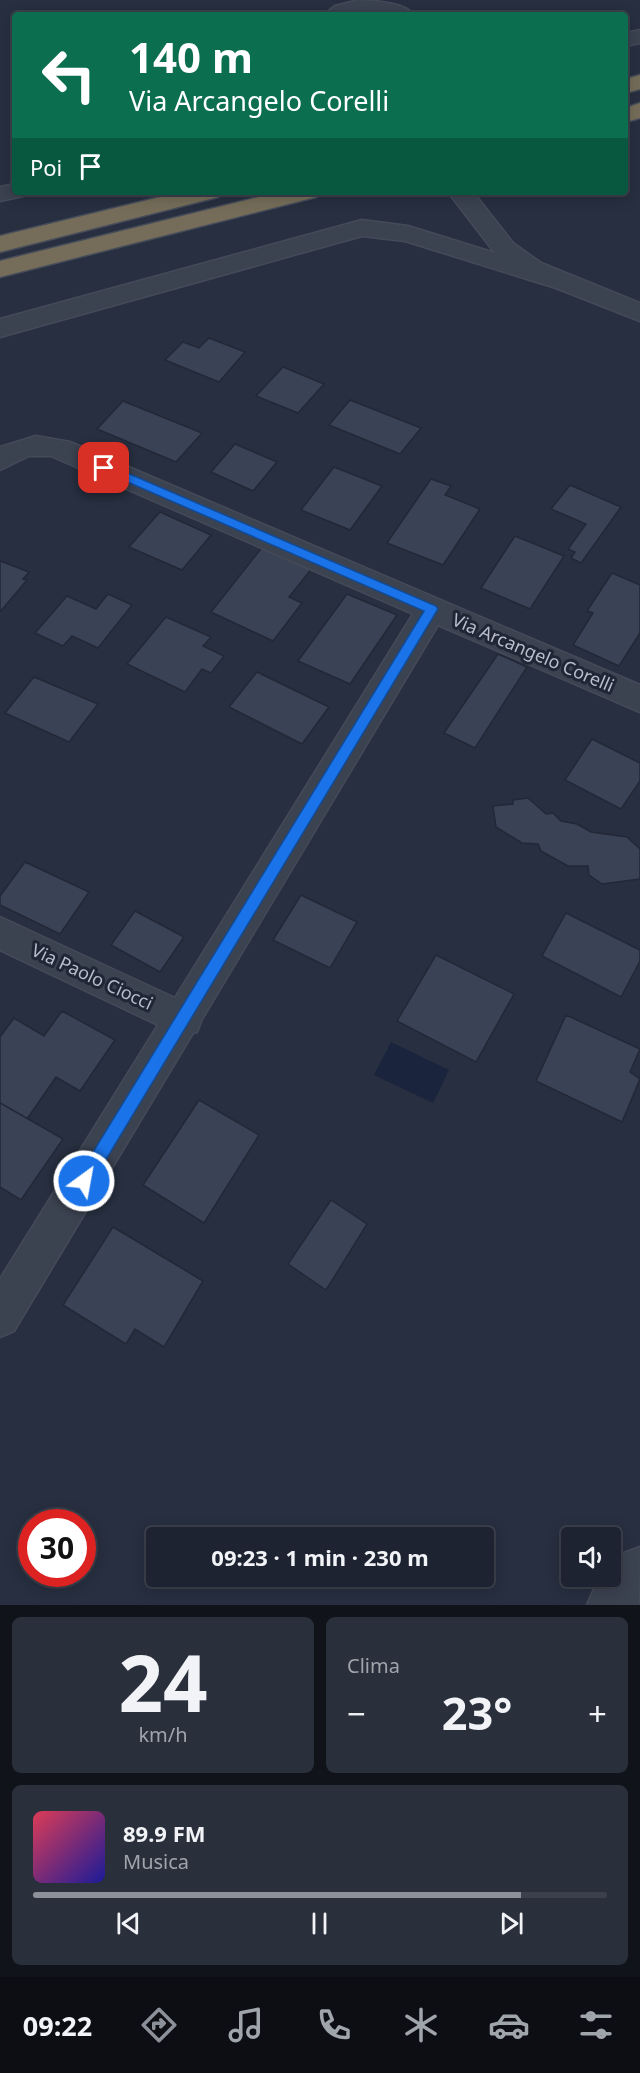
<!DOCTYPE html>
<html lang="it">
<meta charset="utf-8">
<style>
body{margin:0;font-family:"Noto Sans",sans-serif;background:#2a2f3c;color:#f1f3f6;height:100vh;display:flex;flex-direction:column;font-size:22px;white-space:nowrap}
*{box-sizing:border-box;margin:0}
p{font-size:20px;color:#a0a4ab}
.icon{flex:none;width:33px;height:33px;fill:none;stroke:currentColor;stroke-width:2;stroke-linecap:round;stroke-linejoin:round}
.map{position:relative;height:1605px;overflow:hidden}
.drawer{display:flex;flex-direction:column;gap:12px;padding:12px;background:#10131a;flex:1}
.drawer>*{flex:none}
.banner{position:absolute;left:12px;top:12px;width:616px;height:183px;border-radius:6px;box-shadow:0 3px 15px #0003,0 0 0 2px #3b404c;background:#0b6e4f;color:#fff;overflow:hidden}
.controls{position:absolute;left:561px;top:1527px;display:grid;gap:12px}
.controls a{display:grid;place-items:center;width:60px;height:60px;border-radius:6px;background:#1d2330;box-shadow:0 3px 15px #0003,0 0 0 2px #3b404c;font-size:30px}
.speed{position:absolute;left:18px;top:1509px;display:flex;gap:12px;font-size:30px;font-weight:700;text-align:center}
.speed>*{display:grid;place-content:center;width:78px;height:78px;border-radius:50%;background:#1d2330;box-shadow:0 3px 15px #0003,0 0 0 2px #3b404c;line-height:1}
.speed .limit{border:9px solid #d22;background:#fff;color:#111}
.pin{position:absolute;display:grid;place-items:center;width:51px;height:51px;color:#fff;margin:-26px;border-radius:12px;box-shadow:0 3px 9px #0006}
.me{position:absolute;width:66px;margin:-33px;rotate:32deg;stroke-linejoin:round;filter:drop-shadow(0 0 4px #0008)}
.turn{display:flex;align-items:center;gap:21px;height:126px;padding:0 18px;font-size:27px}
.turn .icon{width:78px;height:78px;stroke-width:2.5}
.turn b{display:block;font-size:42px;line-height:51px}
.then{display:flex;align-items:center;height:57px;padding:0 18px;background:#0003;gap:12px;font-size:22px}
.big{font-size:45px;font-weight:700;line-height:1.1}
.drawer .tile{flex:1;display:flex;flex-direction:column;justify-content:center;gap:9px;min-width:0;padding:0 21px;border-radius:9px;background:#2a2f3c}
.drawer .dial{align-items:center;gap:0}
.dial b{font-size:78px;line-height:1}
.song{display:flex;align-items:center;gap:18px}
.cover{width:72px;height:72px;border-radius:9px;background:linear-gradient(135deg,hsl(350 70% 55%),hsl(240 70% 35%))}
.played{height:6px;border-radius:3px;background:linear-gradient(90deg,#8c9099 85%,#3b404c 85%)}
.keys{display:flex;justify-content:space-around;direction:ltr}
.heat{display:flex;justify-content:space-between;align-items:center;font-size:33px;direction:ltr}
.drawer .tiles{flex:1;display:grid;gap:12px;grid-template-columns:1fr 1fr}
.tile:last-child{grid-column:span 2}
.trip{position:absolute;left:146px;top:1527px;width:348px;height:60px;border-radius:6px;background:#1d2330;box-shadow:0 3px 15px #0003,0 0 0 2px #3b404c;font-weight:700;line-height:60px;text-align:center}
.tab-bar{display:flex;height:96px;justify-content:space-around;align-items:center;background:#0c0e13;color:#a0a4ab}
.tab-bar .icon{width:42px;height:42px}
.tab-bar .active{color:#8c9099}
.tab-bar b{font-size:27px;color:#f1f3f6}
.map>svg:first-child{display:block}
.water{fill:#1a253d}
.building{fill:#3a4355;stroke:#222837;stroke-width:1.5}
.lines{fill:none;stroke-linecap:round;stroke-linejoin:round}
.minor-casing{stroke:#454a59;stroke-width:3}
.highway-casing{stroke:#464c5a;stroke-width:3}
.minor{fill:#3b4250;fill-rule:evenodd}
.highway{fill:#756d59;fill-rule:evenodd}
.route{fill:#1a73e8;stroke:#114b97;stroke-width:1.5}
.labels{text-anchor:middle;stroke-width:6;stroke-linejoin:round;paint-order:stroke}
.street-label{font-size:18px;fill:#b8bdca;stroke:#202635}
</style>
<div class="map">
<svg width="640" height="1605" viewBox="0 0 640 1605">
<rect width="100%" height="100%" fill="#272f40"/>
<!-- water -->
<polygon class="water" points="391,1042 449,1070 433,1103 374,1075"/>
<!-- building -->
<g class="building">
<polygon points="209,338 245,352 219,382 165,360 183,342 199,348"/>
<polygon points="283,367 324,384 298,413 256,396"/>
<polygon points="350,400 421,428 400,454 329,425"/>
<polygon points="123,401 202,433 176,462 97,429"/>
<polygon points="235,444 277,462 253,491 211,472"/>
<polygon points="334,467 382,486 350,530 301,510"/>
<polygon points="431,479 451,486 445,495 480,509 443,565 387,543"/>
<polygon points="570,485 621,507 581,563 571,558 575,552 568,549 586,524 551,509"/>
<polygon points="160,512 211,535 182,570 129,547"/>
<polygon points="515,536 564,556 530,609 481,588"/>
<polygon points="264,545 313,567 289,597 302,603 273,641 211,612"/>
<polygon points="0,561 29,572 23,579 27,580 0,612"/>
<polygon points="612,573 640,585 640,633 619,666 573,645 593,613 587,611"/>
<polygon points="108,594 132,605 98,648 72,636 63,646 35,633 67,596 96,609"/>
<polygon points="347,594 397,615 350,684 298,661"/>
<polygon points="166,617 211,637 203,646 224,656 211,673 202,669 185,692 127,664"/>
<polygon points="498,654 527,667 475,748 444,733"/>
<polygon points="257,672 329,707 302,744 229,707"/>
<polygon points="34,677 98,704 69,742 5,713"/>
<polygon points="592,739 640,763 640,781 621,809 565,780"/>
<polygon points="528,798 546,814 553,813 561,821 577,824 591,832 627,837 640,849 640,879 602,884 589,875 588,866 568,866 541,851 538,844 522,843 496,827 493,806 513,804 513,800"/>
<polygon points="25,862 89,892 60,934 0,905 0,896"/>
<polygon points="301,895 357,922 330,968 273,940"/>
<polygon points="135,911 184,937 160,972 111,945"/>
<polygon points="566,913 640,950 640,961 621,997 542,956"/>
<polygon points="436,955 514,994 476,1062 397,1021"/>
<polygon points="62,1011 115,1040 80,1091 56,1077 27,1119 0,1103 0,1037 14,1018 44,1036"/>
<polygon points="566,1015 640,1049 630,1072 640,1079 622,1122 536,1081"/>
<polygon points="199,1100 259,1135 204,1223 143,1185"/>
<polygon points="0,1103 63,1139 21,1200 0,1187"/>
<polygon points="331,1200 367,1224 326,1290 288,1264"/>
<polygon points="113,1227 203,1281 164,1347 135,1329 126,1344 63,1305"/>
</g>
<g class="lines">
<!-- minor casing -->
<g class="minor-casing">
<g id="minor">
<path d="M359,0C373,1 405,2 414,15L359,13L324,15L335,6Z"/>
<polygon points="640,30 640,43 626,46 626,33"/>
<polygon points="15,184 15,192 26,192 23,196 0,201 0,187"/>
<polygon points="448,192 473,192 513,243 541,263 640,303 640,321 556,288 405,241 362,236 0,337 0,319 362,220 408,226 495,253"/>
<polygon points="36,436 70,442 640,685 640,712 438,625 202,1019 197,1032 193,1033 14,1331 0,1337 0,1279 158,1025 0,950 0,917 175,998 413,614 51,456 29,456 0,470 0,447"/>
<polygon points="640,1547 639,1605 587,1605 594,1589 605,1576 610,1576 610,1570 624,1553"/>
</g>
</g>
<!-- highway casing -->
<g class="highway-casing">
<g id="highway">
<polygon points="640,75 640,89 626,93 626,79"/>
<polygon points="640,103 640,118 626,122 626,108"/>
<polygon points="181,192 222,192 218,197 0,252 0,236"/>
<polygon points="279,192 320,192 316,197 0,277 0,261"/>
</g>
</g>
<!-- minor -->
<use href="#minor" class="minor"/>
<!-- highway -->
<use href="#highway" class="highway"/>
</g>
<!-- route -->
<polygon class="route" points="104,463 436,606 438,609 90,1186 84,1189 79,1186 76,1181 79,1175 424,611 100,470 98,468"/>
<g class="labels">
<!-- street labels -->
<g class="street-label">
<text transform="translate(533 653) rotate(23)" y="6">Via Arcangelo Corelli</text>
<text transform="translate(92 977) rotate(25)" y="6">Via Paolo Ciocci</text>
</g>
</g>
</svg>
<div class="controls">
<a><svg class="icon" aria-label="sound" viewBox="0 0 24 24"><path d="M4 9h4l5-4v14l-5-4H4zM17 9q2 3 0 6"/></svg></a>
</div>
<div class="speed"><div class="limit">30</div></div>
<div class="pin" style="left:104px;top:468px;background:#d93025"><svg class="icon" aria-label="arrive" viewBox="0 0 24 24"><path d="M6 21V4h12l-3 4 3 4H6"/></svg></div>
<svg class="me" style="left:84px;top:1181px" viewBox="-20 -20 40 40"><circle r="17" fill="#1a73e8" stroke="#fff" stroke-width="3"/><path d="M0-11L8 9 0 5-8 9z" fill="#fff"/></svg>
<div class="trip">09:23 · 1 min · 230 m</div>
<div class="banner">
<div class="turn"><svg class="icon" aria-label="left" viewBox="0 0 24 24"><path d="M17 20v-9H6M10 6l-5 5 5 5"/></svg><div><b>140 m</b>Via Arcangelo Corelli</div></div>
<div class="then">Poi<svg class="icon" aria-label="arrive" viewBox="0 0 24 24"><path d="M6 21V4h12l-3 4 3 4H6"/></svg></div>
</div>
</div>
<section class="drawer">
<div class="tiles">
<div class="tile dial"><b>24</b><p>km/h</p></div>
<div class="tile"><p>Clima</p>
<div class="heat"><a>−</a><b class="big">23°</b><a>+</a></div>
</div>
<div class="tile">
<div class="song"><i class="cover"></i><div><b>89.9 FM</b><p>Musica</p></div></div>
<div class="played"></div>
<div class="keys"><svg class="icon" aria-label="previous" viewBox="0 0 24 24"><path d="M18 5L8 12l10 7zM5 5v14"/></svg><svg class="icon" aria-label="pause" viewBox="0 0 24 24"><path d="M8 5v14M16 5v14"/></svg><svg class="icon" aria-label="next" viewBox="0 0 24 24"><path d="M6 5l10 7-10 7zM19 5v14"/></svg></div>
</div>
</div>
</section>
<nav class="tab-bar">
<b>09:22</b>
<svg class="icon active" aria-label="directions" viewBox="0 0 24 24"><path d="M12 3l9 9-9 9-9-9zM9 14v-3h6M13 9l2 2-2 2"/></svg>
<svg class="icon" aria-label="music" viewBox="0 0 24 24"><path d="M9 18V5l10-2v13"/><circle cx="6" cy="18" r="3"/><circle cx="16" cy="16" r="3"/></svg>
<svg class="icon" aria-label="phone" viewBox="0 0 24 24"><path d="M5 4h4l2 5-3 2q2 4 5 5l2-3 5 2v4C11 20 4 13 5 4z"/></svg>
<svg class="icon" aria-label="climate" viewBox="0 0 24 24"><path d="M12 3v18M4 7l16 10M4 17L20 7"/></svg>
<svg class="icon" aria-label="car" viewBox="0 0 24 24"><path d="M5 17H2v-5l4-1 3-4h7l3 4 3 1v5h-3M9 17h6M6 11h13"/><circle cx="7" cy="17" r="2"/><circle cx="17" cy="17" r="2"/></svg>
<svg class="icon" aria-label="filters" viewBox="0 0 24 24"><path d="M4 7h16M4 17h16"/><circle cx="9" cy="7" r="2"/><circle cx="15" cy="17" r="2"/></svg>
</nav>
